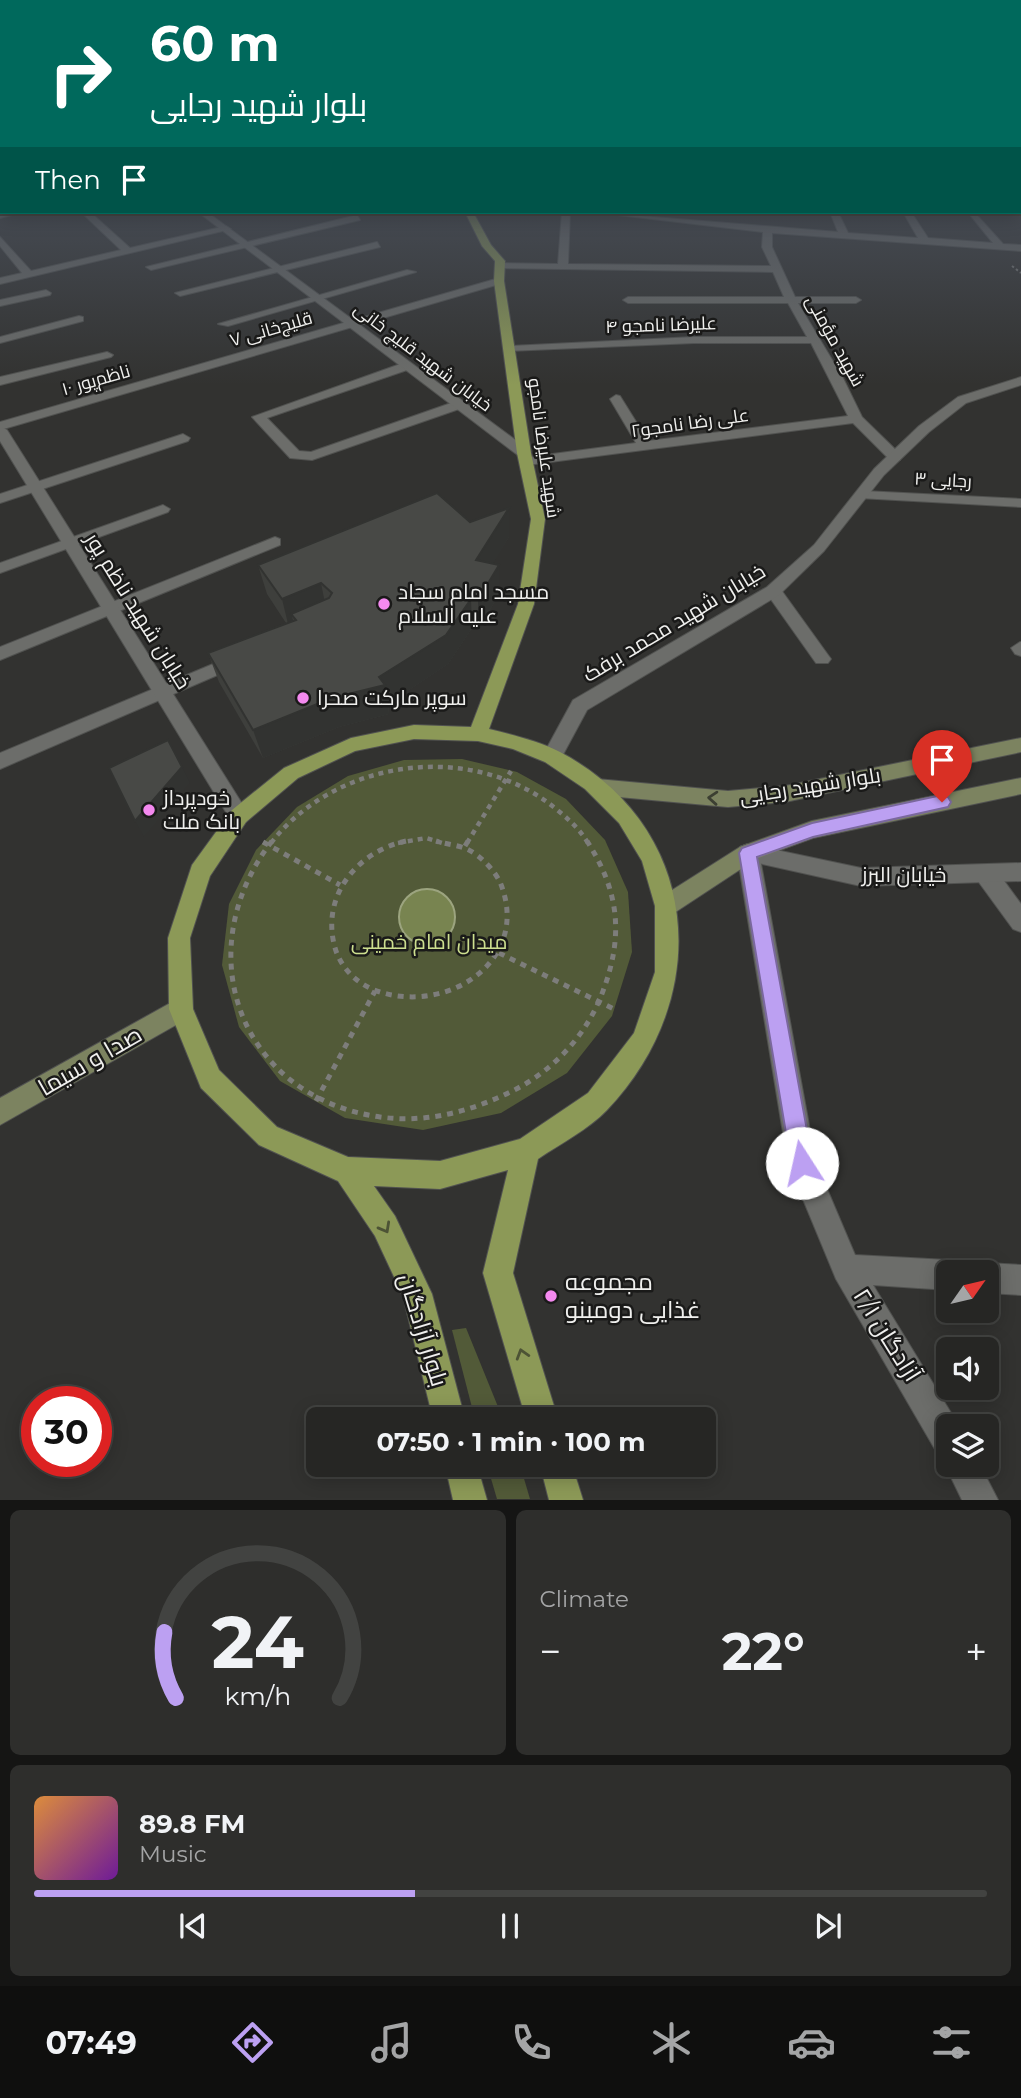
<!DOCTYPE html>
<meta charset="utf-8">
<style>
body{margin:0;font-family:Montserrat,Cairo,sans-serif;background:#2e2e2c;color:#f1f3f6;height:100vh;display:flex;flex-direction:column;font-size:26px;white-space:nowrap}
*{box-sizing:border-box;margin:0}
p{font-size:23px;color:#a4a5a6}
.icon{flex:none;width:38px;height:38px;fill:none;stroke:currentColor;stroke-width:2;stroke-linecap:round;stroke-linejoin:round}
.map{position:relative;height:1500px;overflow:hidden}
.panel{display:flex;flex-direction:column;gap:10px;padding:10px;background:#151514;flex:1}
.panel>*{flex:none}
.banner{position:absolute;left:0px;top:0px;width:1022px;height:214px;box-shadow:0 4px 18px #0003,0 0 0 2px #424341;background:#00695c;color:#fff;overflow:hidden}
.needle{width:46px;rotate:56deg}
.fabs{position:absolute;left:936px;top:1260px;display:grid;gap:14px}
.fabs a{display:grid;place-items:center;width:63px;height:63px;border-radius:10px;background:#262624;box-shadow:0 4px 18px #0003,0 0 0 2px #424341;font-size:35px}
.speed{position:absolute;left:21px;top:1386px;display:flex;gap:14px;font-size:35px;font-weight:700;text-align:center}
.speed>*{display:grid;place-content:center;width:91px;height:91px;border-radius:50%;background:#262624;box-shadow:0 4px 18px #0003,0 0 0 2px #424341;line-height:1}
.speed .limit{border:10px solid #d22;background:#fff;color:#111}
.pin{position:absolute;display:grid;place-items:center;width:60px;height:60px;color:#fff;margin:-72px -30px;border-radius:50% 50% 50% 0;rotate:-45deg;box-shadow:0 0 7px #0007}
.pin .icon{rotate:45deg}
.me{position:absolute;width:77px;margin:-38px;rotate:350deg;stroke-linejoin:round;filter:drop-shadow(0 0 5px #0008)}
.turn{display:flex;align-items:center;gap:24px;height:147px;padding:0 35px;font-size:32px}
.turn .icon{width:91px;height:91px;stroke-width:2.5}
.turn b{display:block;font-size:49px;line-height:60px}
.then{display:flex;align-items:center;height:66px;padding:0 35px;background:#0003;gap:14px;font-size:26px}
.big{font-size:52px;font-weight:700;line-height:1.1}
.panel .widget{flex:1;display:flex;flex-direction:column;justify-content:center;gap:10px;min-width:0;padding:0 24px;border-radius:10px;background:#2e2e2c}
.panel .dial{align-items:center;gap:0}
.dial svg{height:182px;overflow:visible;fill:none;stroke:#424341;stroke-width:7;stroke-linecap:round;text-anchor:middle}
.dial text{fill:#f1f3f6;stroke:none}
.song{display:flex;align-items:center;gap:21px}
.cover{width:84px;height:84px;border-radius:10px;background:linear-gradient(135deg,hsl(30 70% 55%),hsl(280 70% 35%))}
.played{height:7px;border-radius:4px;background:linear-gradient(90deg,#bca0f2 40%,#424341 40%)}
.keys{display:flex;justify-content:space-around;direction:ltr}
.heat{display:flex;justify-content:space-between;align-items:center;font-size:38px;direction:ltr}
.panel .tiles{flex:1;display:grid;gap:10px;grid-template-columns:1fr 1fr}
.widget:last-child{grid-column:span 2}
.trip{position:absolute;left:306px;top:1407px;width:410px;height:70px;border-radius:10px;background:#262624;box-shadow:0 4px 18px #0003,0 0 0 2px #424341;font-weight:700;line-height:70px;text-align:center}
.dock{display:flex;height:112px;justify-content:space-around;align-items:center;background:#0f0f0e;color:#a4a5a6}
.dock .icon{width:49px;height:49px}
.dock .current{color:#bca0f2}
.dock b{font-size:32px;color:#f1f3f6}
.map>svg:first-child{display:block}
.green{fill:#525a38}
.water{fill:#788450;stroke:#9ca47f;stroke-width:2}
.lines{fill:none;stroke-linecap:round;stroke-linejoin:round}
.minor-casing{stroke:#515250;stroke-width:2}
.tertiary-casing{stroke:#515250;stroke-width:2}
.secondary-casing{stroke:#515250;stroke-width:2}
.primary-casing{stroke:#515250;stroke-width:2}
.path-far2{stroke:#7d7d7b;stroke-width:2;stroke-dasharray:2.5 2.5;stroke-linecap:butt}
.path-far1{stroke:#7d7d7b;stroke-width:4.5;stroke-dasharray:5 5;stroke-linecap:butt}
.path{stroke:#7d7d7b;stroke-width:5;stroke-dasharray:6 6;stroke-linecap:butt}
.minor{fill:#6c6d6a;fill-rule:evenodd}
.tertiary{fill:#6c6d6a;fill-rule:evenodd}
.secondary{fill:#7c8360;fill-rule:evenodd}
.primary{fill:#8c9957;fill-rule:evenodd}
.wall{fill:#3e3f3c}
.shaded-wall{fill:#323331}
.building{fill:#484946;stroke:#323331;stroke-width:2}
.oneway{stroke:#3c3f32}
.oneway2{stroke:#4d5335}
.route{fill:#bca0f2;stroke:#7a689d;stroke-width:2}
.poi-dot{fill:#f489ef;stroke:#1a1a19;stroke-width:2.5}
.labels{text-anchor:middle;stroke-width:5;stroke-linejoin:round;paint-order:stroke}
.far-street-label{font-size:18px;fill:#f0f0ee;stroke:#1a1a19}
.poi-label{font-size:21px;fill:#f0f0ee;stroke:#1a1a19;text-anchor:start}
.street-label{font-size:21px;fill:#f0f0ee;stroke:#1a1a19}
.park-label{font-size:21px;fill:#cddf8f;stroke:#1a1a19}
.near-street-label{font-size:24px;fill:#f0f0ee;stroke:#1a1a19}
.near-poi-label{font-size:24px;fill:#f0f0ee;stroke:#1a1a19;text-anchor:start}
</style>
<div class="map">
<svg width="1021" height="1500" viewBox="0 0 1021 1500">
<rect width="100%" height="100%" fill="#323230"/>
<!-- green -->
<g class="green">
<polygon points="462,759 517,772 566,799 605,840 628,892 632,952 612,1016 567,1073 501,1113 423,1130 345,1118 280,1081 239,1027 222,965 229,904 256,850 297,807 348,776 404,760"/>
<polygon points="466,1328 503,1419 475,1419 452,1330"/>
<polygon points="487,1465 520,1465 530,1499 497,1499"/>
</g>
<!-- water -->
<circle class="water" cx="427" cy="917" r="28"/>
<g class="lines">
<!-- minor casing -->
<g class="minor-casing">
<g id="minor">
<polygon points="0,212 23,212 0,218"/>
<polygon points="81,212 90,212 130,248 226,226 231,229 0,284 0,278 22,273 0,246 0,237 31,271 121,250"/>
<polygon points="562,212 570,212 568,264 771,266 762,247 763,232 592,212 838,232 830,212 838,212 848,233 918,238 903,212 911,212 928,238 993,243 971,216 975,213 1003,244 1021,245 1021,251 772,233 772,247 795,297 856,297 861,300 856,303 798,303 843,378 862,417 900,454 900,460 890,460 853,423 527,465 520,461 522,458 636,443 610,399 616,395 620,396 648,441 848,416 811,343 694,343 506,351 506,347 510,346 694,337 807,337 788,303 628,303 623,300 628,297 784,297 773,272 496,268 500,263 558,264"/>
<polygon points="357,215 360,220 151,270 146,267"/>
<polygon points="377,242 380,247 180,296 175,293"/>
<polygon points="407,270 416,272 228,326 218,324"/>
<polygon points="499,278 503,279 503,283 0,430 0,422"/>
<polygon points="46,290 51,293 50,295 0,306 0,300"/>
<polygon points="79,316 83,317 83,321 0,343 0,337"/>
<polygon points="107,352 113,355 111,357 0,385 0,377"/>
<polygon points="406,362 412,366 410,369 267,418 299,451 311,452 454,402 462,402 462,408 312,460 290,458 252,417"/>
<polygon points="183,434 190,438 188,441 0,503 0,494"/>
<polygon points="864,491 1021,499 1021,507 859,498 857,495"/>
<polygon points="163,505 170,509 168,512 0,573 0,563"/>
<polygon points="275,537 280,539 280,545 0,660 0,647"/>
<polygon points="773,586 779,587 828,655 831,659 828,663 816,663 765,591"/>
<polygon points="1020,642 1021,642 1021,656 1015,654 1011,648"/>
<polygon points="237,654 243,656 246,660 243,664 0,769 0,753"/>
<polygon points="748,844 756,847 759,853 816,1163 855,1255 948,1260 958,1265 962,1272 948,1272 948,1290 873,1285 959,1426 948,1426 948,1455 936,1451 836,1279 788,1163 737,853 740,847"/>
<polygon points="986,865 994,867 1021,904 1021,932 1013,929 978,881 975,874 978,867"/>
<polygon points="987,1263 1021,1265 1021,1295 987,1293 987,1272 975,1272 977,1268"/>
<polygon points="948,1458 948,1465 980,1465 998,1500 962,1500 945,1465"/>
</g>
</g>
<!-- tertiary casing -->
<g class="tertiary-casing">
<g id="tertiary">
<polygon points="198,212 207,212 529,450 529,456 519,456"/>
<polygon points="1021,377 1021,385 966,403 929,432 884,475 824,551 779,595 587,710 559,762 545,762 542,757 573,700 767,587 814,545 874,469 919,426 958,397"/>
<polygon points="0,426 7,430 246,810 249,816 246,822 239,824 232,822 0,441"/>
<polygon points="748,844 861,868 1021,863 1021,881 861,886 740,859 737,853 740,847"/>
</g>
</g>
<!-- secondary casing -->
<g class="secondary-casing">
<g id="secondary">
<polygon points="1021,738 1021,752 785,802 728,807 597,795 590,793 587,787 590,781 597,779 728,791 785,786"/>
<polygon points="1021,778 1021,794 813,838 756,859 674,913 666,916 658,913 655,906 658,899 740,847 812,821"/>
<polygon points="181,997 190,1001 193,1009 190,1017 0,1125 0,1098"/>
</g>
</g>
<!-- primary casing -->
<g class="primary-casing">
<g id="primary">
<path d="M465,212H473L491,245L505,261L504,281L531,453L545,519L534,604L489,729C513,735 538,741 560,752C703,828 714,998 607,1110C589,1129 560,1144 538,1159L513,1273L558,1419H526L483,1273L508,1170L440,1189L374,1186L395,1216L432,1294L465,1419H433L403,1296L375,1236L338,1181L259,1145L201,1088L169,1009L168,938L192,865L232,810L284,768L351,738L414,725L471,727L518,604L531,519L517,453L494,281L495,261L482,246ZM414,739L478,741L513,749L545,762L585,789L619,823L642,861L655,906V972L634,1033L588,1093L520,1139L440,1161L348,1157L277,1127L219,1070L193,1009L190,938L210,876L246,822L298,778L355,751Z"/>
<polygon points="445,1465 477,1465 487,1500 453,1500"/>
<polygon points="540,1465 572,1465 583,1500 549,1500"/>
</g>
</g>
<!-- path-far2 -->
<polyline class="path-far2" points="1012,266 1021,273"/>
<!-- path-far1 -->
<g class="path-far1">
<path d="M271,843C337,758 472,741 555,808C568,819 579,828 588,843"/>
<polyline points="398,843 426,838 442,843"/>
<polyline points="467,843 511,771"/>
</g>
<!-- path -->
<g class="path">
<path d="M272,841C187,951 239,1097 380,1117C423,1123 465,1113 504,1095C549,1075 586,1038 603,991C624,935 619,891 587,841"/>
<path d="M406,841C355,852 319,899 336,951C343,971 360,986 380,992C450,1014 532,959 500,882C494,870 480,855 467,849C457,845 446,844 436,841"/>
<polyline points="263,842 340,885"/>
<polyline points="465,846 468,841"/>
<polyline points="499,953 614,1009"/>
<polyline points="316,1101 375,991"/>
</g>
<!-- minor -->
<use href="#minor" class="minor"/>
<!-- tertiary -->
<use href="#tertiary" class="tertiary"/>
<!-- secondary -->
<use href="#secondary" class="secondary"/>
<!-- primary -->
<use href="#primary" class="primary"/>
</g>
<!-- wall -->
<polygon class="wall" points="509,508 509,537 492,564 499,594 479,629 472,628 448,664 388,704 389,714 339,727 263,758 219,682 208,653 286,623 267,594 258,565 470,522"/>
<!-- shaded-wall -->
<g class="shaded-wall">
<polygon points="509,508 509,537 477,590 476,560"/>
<polygon points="499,565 499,594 479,629 478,600"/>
<polygon points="321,583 327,613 296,620 291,614 295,626 289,628 282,599"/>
<polygon points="471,599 472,628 448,664 388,704 389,714 339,727 263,758 253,730 379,677"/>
<polygon points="182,767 190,783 144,837 135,821"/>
</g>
<!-- building -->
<g class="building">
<polygon points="437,493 470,522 509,508 476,560 499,565 478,600 471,599 446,635 379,677 385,685 332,698 253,730 208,653 296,620 291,614 329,598 332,593 321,583 282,599 258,565"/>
<polygon points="168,740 182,767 135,821 109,768"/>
</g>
<!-- one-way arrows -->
<defs><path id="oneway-chevron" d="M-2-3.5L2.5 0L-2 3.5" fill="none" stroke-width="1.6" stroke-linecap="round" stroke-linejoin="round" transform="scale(1.75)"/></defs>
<use class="oneway" href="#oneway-chevron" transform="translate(713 798) rotate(-176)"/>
<g class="oneway2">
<use href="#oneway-chevron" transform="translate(385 1228) rotate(61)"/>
<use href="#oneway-chevron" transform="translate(522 1354) rotate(-107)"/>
</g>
<!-- sky -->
<linearGradient id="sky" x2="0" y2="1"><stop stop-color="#1c1c1a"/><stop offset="0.45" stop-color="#494f59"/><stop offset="1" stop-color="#494f59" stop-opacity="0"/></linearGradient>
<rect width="1021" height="385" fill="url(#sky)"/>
<!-- route -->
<polygon class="route" points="942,795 948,797 951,802 948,807 813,837 757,857 813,1163 810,1170 802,1174 794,1170 791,1163 739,853 742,848 812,823"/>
<!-- markers -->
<g class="poi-dot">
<circle cx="384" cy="604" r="7"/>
<circle cx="303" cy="698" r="7"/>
<circle cx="149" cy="810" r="7"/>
<circle cx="551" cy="1296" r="7"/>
</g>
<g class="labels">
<!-- far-street labels -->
<g class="far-street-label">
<text transform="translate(661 325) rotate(-2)" y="6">علیرضا نامجو ۴</text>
<text transform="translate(271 329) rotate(-16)" y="6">قلیچ‌خانی ۷</text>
<text transform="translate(835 341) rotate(61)" y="6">شهید مؤمنی</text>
<text transform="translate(423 357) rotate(37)" y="6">خیابان شهید قلیچ خانی</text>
<text transform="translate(96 380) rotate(-16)" y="6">ناظم‌پور ۱۰</text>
<text transform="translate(690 423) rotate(-8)" y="6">علی رضا نامجو۲</text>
<text transform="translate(544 448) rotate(82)" y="6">شهید علیرضا نامجو</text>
<text transform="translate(943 480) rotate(3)" y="6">رجایی ۳</text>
</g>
<!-- poi labels -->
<g class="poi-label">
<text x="398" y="599">مسجد امام سجاد<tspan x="398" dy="24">علیه السلام</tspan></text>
<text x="317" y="705">سوپر مارکت صحرا</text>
<text x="163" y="805">خودپرداز<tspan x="163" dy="24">بانک ملت</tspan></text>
</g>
<!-- street labels -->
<g class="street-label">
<text transform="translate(138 611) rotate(58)" y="7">خیابان شهید ناظم پور</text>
<text transform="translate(674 623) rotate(-31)" y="7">خیابان شهید محمد برفک</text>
<text transform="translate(810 786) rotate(-9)" y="7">بلوار شهید رجایی</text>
<text x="904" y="882">خیابان البرز</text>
</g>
<!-- park labels -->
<g class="park-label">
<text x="429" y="949">میدان امام خمینی</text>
</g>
<!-- near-street labels -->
<g class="near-street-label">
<text transform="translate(90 1061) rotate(-30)" y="8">صدا و سیما</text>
<text transform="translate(423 1330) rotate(73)" y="8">بلوار آزادگان</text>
<text transform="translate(887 1335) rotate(58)" y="8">آزادگان ۲/۱</text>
</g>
<!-- near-poi labels -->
<g class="near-poi-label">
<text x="565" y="1290">مجموعه<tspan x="565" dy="28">غذایى دومینو</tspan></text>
</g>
</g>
</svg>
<div class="fabs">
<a><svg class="needle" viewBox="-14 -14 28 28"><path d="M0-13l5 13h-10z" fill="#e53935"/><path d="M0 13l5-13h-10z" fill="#a4a5a6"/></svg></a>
<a><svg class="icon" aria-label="sound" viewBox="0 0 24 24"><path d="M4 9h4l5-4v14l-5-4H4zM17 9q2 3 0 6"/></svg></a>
<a><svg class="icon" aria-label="layers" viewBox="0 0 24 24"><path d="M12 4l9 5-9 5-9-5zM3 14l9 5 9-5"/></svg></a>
</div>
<div class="speed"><div class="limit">30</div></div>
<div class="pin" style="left:942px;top:802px;background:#d93025"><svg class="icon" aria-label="arrive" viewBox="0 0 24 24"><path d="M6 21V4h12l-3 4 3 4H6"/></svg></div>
<svg class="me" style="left:802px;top:1163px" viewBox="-20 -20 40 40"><circle r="19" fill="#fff"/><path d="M0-13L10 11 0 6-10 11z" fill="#bca0f2"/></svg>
<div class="trip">07:50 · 1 min · 100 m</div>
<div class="banner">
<div class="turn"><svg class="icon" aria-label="right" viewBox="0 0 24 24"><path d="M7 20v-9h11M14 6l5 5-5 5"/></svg><div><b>60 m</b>بلوار شهید رجایی</div></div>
<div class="then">Then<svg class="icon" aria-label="arrive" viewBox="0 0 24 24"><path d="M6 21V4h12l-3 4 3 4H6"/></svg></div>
</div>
</div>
<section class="panel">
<div class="tiles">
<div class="widget dial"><svg viewBox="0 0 100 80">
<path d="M14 69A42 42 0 1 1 86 69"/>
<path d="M14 69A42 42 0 0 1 9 40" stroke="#bca0f2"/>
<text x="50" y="56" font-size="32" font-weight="700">24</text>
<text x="50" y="72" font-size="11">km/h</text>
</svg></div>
<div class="widget"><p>Climate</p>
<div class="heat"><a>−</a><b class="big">22°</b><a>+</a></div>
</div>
<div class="widget">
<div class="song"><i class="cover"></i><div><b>89.8 FM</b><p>Music</p></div></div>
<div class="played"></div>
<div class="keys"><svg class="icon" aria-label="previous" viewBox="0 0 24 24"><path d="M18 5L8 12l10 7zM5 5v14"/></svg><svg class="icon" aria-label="pause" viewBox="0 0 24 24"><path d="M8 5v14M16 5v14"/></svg><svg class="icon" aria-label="next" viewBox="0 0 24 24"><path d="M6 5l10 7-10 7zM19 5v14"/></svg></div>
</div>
</div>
</section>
<nav class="dock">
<b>07:49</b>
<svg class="icon current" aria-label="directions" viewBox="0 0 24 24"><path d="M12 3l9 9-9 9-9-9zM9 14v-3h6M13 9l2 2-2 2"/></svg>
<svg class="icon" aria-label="music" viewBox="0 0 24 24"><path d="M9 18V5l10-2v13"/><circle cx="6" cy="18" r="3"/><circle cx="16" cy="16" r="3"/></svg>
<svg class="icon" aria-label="phone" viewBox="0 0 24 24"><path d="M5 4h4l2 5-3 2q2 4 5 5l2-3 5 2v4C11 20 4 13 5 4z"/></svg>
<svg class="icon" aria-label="climate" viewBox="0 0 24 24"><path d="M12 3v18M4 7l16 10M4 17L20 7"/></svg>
<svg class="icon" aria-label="car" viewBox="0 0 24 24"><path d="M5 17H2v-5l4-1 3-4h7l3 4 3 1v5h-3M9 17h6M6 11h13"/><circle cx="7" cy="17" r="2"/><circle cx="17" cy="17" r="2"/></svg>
<svg class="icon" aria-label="filters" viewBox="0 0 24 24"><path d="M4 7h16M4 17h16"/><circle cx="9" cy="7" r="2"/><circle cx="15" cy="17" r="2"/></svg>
</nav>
